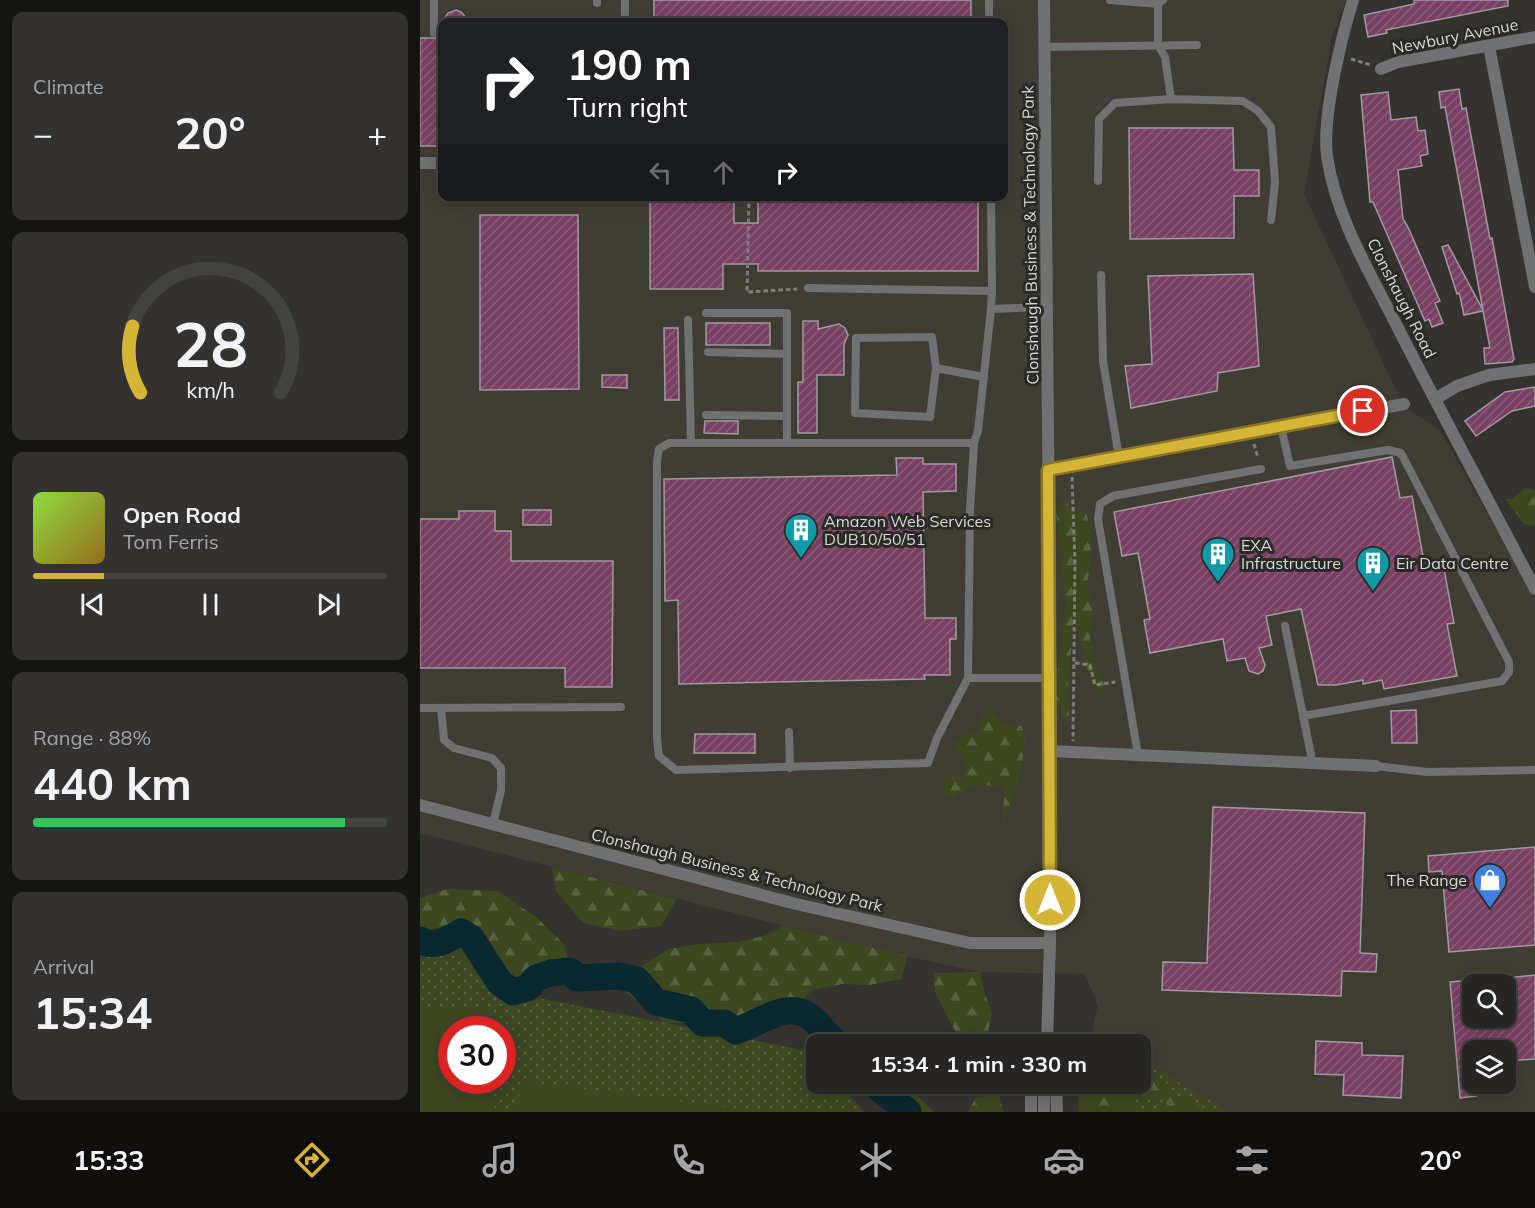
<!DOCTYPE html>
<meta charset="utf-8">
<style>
body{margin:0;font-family:Mulish,sans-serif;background:#333231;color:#f1f3f6;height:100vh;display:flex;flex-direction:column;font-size:22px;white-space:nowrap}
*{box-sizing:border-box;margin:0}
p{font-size:20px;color:#a4a5a6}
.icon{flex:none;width:33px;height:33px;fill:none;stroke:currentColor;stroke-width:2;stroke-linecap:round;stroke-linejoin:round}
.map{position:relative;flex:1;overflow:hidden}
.panel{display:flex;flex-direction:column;gap:12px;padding:12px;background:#151514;width:420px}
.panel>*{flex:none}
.top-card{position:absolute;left:18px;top:18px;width:570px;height:183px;border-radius:12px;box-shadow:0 3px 15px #0003,0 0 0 2px #434341;background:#202124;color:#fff;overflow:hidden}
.controls{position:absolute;left:1042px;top:974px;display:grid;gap:12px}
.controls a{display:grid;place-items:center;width:54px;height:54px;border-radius:12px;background:#272624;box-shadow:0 3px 15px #0003,0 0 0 2px #434341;font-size:30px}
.speed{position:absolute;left:18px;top:1016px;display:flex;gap:12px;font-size:30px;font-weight:700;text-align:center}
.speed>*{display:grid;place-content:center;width:78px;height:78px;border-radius:50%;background:#272624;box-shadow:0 3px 15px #0003,0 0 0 2px #434341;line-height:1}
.speed .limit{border:9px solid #d22;background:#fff;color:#111}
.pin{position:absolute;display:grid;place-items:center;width:51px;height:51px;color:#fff;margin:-26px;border:3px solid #fff;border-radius:50%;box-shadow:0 2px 6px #0007}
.me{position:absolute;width:66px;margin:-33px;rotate:0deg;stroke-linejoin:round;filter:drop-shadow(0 0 4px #0008)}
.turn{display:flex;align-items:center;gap:21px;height:126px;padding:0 30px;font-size:27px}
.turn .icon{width:78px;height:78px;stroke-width:2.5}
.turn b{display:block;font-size:42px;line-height:51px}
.lanes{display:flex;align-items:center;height:57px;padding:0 30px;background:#0003;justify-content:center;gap:30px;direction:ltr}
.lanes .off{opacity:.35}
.big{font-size:45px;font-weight:700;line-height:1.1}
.panel .widget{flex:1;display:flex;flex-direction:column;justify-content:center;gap:9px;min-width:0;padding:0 21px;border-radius:12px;background:#333231}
.panel .dial{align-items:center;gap:0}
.dial svg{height:156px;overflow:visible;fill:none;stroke:#434341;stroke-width:7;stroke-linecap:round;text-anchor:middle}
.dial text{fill:#f1f3f6;stroke:none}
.song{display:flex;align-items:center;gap:18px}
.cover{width:72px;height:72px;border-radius:9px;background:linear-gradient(135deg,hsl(90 70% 55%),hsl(40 70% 35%))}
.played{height:6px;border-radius:3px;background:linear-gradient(90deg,#d5b535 20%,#434341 20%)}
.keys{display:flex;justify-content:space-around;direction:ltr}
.heat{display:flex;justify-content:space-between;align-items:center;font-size:33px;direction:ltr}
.charge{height:9px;border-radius:4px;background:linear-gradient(90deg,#34c759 88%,#434341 0)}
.trip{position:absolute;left:386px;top:1034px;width:345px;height:60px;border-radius:12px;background:#272624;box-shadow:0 3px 15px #0003,0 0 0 2px #434341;font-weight:700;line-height:60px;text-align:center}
.tab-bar{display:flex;height:96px;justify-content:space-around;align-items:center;background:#100f0e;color:#a4a5a6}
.tab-bar .icon{width:42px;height:42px}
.tab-bar .active{color:#d5b535}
.tab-bar b{font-size:27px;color:#f1f3f6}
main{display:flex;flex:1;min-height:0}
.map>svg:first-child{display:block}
.built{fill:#403e34;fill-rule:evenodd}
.grass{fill:url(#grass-dots);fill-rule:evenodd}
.forest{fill:url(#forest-firs)}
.garden{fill:#3d4820}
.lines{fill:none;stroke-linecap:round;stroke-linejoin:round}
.river{stroke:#0a282f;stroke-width:27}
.building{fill:url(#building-hatch);stroke:#9f9a9d;stroke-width:1.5}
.path{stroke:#7d7d7a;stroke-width:3;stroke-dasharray:4.5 3;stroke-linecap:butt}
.service{stroke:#6f7172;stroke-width:8}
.minor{stroke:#6f7172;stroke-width:12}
.tertiary{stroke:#6f7172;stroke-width:12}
.route-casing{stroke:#8a7622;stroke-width:15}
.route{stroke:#d5b535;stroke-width:10}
.labels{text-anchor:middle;stroke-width:6;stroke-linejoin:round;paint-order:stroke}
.street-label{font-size:16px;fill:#d8d8d6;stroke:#2a2a26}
.poi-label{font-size:16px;fill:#d8d8d6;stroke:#2a2a26;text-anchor:start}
</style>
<main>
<section class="panel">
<div class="widget"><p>Climate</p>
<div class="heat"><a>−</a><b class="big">20°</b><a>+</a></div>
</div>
<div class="widget dial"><svg viewBox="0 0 100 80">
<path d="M14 69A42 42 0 1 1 86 69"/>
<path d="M14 69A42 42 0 0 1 10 35" stroke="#d5b535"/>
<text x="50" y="56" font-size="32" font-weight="700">28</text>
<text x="50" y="72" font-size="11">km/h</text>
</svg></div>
<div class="widget">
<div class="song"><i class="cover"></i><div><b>Open Road</b><p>Tom Ferris</p></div></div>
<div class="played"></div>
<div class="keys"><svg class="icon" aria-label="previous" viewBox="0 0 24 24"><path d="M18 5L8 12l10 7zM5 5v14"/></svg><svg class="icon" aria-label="pause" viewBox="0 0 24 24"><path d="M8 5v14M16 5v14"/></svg><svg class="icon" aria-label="next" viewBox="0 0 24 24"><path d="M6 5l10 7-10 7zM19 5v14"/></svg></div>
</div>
<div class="widget"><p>Range · 88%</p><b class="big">440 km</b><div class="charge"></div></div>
<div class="widget"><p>Arrival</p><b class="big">15:34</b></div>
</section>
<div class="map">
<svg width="1115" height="1112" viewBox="0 0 1115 1112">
<defs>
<pattern id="grass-dots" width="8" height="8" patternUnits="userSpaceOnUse" patternTransform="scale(1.5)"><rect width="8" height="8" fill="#3d4820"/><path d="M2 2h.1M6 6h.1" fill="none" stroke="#586240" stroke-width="1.8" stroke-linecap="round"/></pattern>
<pattern id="forest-firs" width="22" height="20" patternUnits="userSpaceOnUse" patternTransform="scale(1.5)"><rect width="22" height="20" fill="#3d4820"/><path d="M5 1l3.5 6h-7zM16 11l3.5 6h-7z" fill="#586240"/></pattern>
<pattern id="building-hatch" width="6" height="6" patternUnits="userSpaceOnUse" patternTransform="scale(1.5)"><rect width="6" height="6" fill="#7a4064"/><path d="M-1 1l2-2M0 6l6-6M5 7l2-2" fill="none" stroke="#8c5b79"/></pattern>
</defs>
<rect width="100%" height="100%" fill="#343330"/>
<!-- built -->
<path class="built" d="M0,0H926L912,37L884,194L984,407L1019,429L1115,597V1112H809L720,1070V1044H681L672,1029L678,1006L665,974L560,972L462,951L0,833ZM22,22H584V196H22ZM1053,984H1086V1017H1053ZM1053,1050H1086V1083H1053Z"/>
<!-- grass -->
<g class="grass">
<path d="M33,953L98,994L393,1052L396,1056V1083H419L444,1112H0V958ZM32,1029H82V1080H32Z"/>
<polygon points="720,1062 725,1063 810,1112 679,1112 676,1083 720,1083"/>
</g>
<!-- forest -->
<g class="forest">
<path d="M1105,488L1115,490V525L1111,526L1103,523C1098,513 1090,509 1086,499H1092Z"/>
<polygon points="641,496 652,509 666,511 670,528 671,559 667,586 673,614 670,639 675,651 674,661 684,684 684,697 673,690 654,616 648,684 649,721 641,715 635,696 646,604 636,513"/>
<path d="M566,708L582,723L601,726C610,743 604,746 602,763C598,784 593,802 583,822C581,809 586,799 584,786C557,787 557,778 533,799L523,793V781L529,773L538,781L545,773L548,764L539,755L533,744L546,735L558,732L560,720Z"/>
<polygon points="132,867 257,899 241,926 202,931 163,923 136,891"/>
<polygon points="27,889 78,891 116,917 145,945 150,971 136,984 108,988 80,983 33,953 0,957 0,898"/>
<polygon points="363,926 487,956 482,979 449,985 422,984 392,990 373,1010 356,1014 316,1031 304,1023 245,1023 203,990 217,969 249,949 278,944 318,942 344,936"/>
<polygon points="560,972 565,994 572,1013 567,1037 559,1044 542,1044 515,993 514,973"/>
<path d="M720,1070L735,1081L746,1082L758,1096L778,1104L790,1112H746L747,1103C734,1097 725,1088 712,1083H720Z"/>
<polygon points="453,1083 488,1083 493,1091 514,1112 488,1112"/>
<polygon points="668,1083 701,1083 698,1089 712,1103 714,1112 659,1112 658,1096"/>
<polygon points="579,1095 584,1112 548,1112 556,1097"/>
</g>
<!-- garden -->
<g class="garden">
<polygon points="73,1007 74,1029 32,1029 32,1080 74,1080 75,1112 0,1112 0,1008"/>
<polygon points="101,1081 321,1109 321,1112 97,1112"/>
</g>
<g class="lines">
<!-- river -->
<g class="river">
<path d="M0,940C13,949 29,939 41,932L51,938L80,983L93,992L108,988L116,978L131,973L150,971L157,978L198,976L217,980L236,1002L271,1010L283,1023H304L316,1031C338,1024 367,1000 389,1016C399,1023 407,1035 416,1044"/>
<polyline points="453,1083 488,1112"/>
</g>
</g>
<!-- building -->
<g class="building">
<rect x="234" y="0" width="317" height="22"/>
<polygon points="994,0 1088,0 1088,6 966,30 967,33 948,37 944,15 994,4"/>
<polygon points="36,10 41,12 50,22 22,22 28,13"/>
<rect x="0" y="38" width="22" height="108"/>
<polygon points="1039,89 1042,109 1046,108 1070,239 1072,238 1094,359 1092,362 1065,364 1064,348 1070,348 1063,311 1044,315 1040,296 1039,293 1037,294 1022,247 1028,245 1063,310 1025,107 1021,108 1019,92"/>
<polygon points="968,92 971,120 996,117 998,131 1005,130 1008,154 1000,156 1002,166 978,170 983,219 988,227 1020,301 1015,303 1023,323 1012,327 1009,319 1005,321 953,202 950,202 941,95"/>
<polygon points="709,128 813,128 814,170 839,170 839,196 814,196 814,238 710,239"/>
<polygon points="230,196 298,196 298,199 314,199 314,223 338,223 338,196 558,196 558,271 338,271 338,264 303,264 303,289 230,289"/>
<polygon points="60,215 158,215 159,389 60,390"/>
<polygon points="833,274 839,366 798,373 797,391 711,408 705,366 732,364 728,276"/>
<polygon points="383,321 398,321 398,329 419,324 425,328 428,335 424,344 424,375 397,375 397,433 378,433 378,382 383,382"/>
<rect x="286" y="323" width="64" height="22"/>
<polygon points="244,328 258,328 259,400 245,400"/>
<polygon points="182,375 207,375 207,388 182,387"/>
<polygon points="1115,387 1115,406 1092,411 1056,436 1045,421 1085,392"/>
<polygon points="285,421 318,421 318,434 284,433"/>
<polygon points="972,457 980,498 992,496 1004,562 1022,558 1034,623 1027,624 1037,676 964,689 962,680 943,684 943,680 917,685 898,685 881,609 846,616 852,645 839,648 845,665 843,671 838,674 829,671 825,658 807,661 803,639 730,653 724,620 730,619 718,553 702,556 694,512"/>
<polygon points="476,458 503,458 503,464 536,464 536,491 503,492 505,618 536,618 536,639 530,639 530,675 504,675 505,679 259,684 258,600 245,601 244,479 477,475"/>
<rect x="103" y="510" width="28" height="15"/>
<polygon points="39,511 75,511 75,531 91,531 91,561 193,561 192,687 145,687 145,668 0,668 0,519 39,519"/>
<polygon points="996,710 997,743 972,743 971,711"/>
<polygon points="275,734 335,734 335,753 274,753"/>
<polygon points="793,807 945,813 940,953 957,954 956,972 922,971 921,996 742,990 743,962 787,963"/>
<polygon points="1115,847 1115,945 1029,952 1022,871 1009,872 1008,856"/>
<polygon points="1115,975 1115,1059 1086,1061 1086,1050 1053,1050 1053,1083 1056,1096 1040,1098 1030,982 1053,980 1053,1017 1086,1017 1086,978"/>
<polygon points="896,1041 942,1043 942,1055 983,1056 981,1098 923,1095 924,1075 895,1074"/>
</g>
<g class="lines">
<!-- path -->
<g class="path">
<polyline points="931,59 951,65"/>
<polyline points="329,196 327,292 377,289"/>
<polyline points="834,444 838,458"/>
<polyline points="652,477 655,564 653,741"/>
<polyline points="655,663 670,665 675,685 695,682"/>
</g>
<!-- service -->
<g class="service">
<polyline points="177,0 177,3"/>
<polyline points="690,0 738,4 743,0"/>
<polyline points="738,4 738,45 745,57 751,99"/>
<polyline points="205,22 205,0"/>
<polyline points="569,22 569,0"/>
<polyline points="14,33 14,0"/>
<polyline points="625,47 777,45"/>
<polyline points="678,181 679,119 695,103 751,99 823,101 838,111 851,127 855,182 851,220"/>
<polyline points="571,196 572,291"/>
<polyline points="681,275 683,361 699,457"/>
<polyline points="388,288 572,291 571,309 627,307"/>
<polyline points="286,313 367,313 367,443"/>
<polyline points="268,320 271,443"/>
<polyline points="288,352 367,354"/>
<polyline points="516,368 510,417 435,413 436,338 512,337 516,368 564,377"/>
<polyline points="286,415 367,416"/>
<polyline points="861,427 870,466 968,450 981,453 1089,662 1089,672 1082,681 883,716"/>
<polyline points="554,443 249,443 239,449 237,460 237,740 239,756 256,770 508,763 517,738 548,678 550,511 554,443 558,431 571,309"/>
<polyline points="865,626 891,755 890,763"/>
<polyline points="548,678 630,678"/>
<polyline points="0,708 201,707"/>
<polyline points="21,708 24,740 34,748 72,758 81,768 81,790 73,824"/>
<polyline points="369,732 370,768"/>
<polyline points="718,755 678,519 680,504 693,496 841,469"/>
<polyline points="956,766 1007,772 1115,770"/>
</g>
<!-- minor -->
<g class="minor">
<polyline points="624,0 631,751 630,943 627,1044"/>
<polyline points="1069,46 1115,287"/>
<polyline points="961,69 978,62 1115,37"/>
<polyline points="0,163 22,163"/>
<polyline points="1015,399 1037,386 1069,375 1115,369"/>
<polyline points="628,470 984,404"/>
<polyline points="631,751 956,766"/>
<polyline points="0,805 376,904 550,943 630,943"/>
<polyline points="611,1083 611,1112"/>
<polyline points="624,1083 624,1112"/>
<polyline points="636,1083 637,1112"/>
</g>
<!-- tertiary -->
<path class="tertiary" d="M933,0C921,39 902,117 907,156C916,219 952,276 980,332C1024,418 1070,503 1115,589"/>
</g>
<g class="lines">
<!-- route casing -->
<g class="route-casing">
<polyline id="route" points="630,900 628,470 943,411"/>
</g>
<!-- route -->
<use href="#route" class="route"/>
</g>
<!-- icons -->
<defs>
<g id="building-pin" transform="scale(1.725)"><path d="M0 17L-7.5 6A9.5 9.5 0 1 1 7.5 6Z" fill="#0f9aa8" stroke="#2a2a26"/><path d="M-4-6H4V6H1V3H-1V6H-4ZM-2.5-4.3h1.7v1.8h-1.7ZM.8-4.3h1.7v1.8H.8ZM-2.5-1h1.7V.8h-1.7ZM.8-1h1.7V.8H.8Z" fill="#fff"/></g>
<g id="shop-pin" transform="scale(1.725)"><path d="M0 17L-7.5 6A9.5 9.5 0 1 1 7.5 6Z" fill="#3f7fe0" stroke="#2a2a26"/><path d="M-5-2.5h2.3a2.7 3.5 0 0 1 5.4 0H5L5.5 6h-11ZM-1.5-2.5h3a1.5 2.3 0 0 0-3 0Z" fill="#fff"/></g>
</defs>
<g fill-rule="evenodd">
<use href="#building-pin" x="381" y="530"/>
<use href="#building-pin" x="798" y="554"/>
<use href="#building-pin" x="953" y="563"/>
<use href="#shop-pin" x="1070" y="880"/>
</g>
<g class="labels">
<!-- street labels -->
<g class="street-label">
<text transform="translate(1035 36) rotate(-11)" y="6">Newbury Avenue</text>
<text transform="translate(610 235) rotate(-91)" y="6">Clonshaugh Business &amp; Technology Park</text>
<text transform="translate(982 298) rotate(63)" y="6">Clonshaugh Road</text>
<text transform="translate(317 870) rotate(14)" y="6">Clonshaugh Business &amp; Technology Park</text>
</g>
<!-- poi labels -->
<g class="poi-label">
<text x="404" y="527">Amazon Web Services<tspan x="404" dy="18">DUB10/50/51</tspan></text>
<text x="821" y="551">EXA<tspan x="821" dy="18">Infrastructure</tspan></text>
<text x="976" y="569">Eir Data Centre</text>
<text x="1047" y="886" text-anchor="end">The Range</text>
</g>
</g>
</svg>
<div class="controls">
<a><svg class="icon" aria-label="search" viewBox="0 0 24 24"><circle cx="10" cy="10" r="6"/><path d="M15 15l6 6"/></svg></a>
<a><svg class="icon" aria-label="layers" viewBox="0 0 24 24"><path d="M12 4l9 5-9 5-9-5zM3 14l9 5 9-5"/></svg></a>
</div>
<div class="speed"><div class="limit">30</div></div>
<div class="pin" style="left:943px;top:411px;background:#d93025"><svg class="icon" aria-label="arrive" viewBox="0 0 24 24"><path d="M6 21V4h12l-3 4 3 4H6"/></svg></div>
<svg class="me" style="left:630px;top:900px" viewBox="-20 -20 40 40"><circle r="17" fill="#d5b535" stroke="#fff" stroke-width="3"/><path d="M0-11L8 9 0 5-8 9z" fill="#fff"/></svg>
<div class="trip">15:34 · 1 min · 330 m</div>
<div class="top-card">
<div class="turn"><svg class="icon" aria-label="right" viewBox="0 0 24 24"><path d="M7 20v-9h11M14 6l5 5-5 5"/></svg><div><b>190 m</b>Turn right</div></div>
<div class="lanes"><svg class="icon off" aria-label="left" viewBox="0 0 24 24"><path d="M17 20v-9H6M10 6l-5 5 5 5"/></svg><svg class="icon off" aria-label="ahead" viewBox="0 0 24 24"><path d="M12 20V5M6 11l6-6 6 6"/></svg><svg class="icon" aria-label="right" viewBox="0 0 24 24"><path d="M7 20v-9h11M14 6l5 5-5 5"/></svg></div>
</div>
</div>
</main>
<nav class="tab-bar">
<b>15:33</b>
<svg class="icon active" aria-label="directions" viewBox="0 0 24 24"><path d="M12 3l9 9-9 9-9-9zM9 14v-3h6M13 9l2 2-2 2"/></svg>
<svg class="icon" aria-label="music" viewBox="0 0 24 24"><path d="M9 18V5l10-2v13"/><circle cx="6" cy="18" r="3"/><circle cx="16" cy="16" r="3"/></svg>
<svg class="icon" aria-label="phone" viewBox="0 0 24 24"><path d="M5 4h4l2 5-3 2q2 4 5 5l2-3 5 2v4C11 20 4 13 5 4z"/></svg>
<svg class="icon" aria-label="climate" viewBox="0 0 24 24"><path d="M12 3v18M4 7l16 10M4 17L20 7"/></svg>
<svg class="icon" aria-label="car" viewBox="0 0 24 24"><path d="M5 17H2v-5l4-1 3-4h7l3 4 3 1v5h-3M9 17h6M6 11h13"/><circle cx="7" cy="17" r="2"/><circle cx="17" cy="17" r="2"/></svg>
<svg class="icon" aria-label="filters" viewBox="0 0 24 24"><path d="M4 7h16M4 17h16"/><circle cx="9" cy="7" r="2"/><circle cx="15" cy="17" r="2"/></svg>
<b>20°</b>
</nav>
